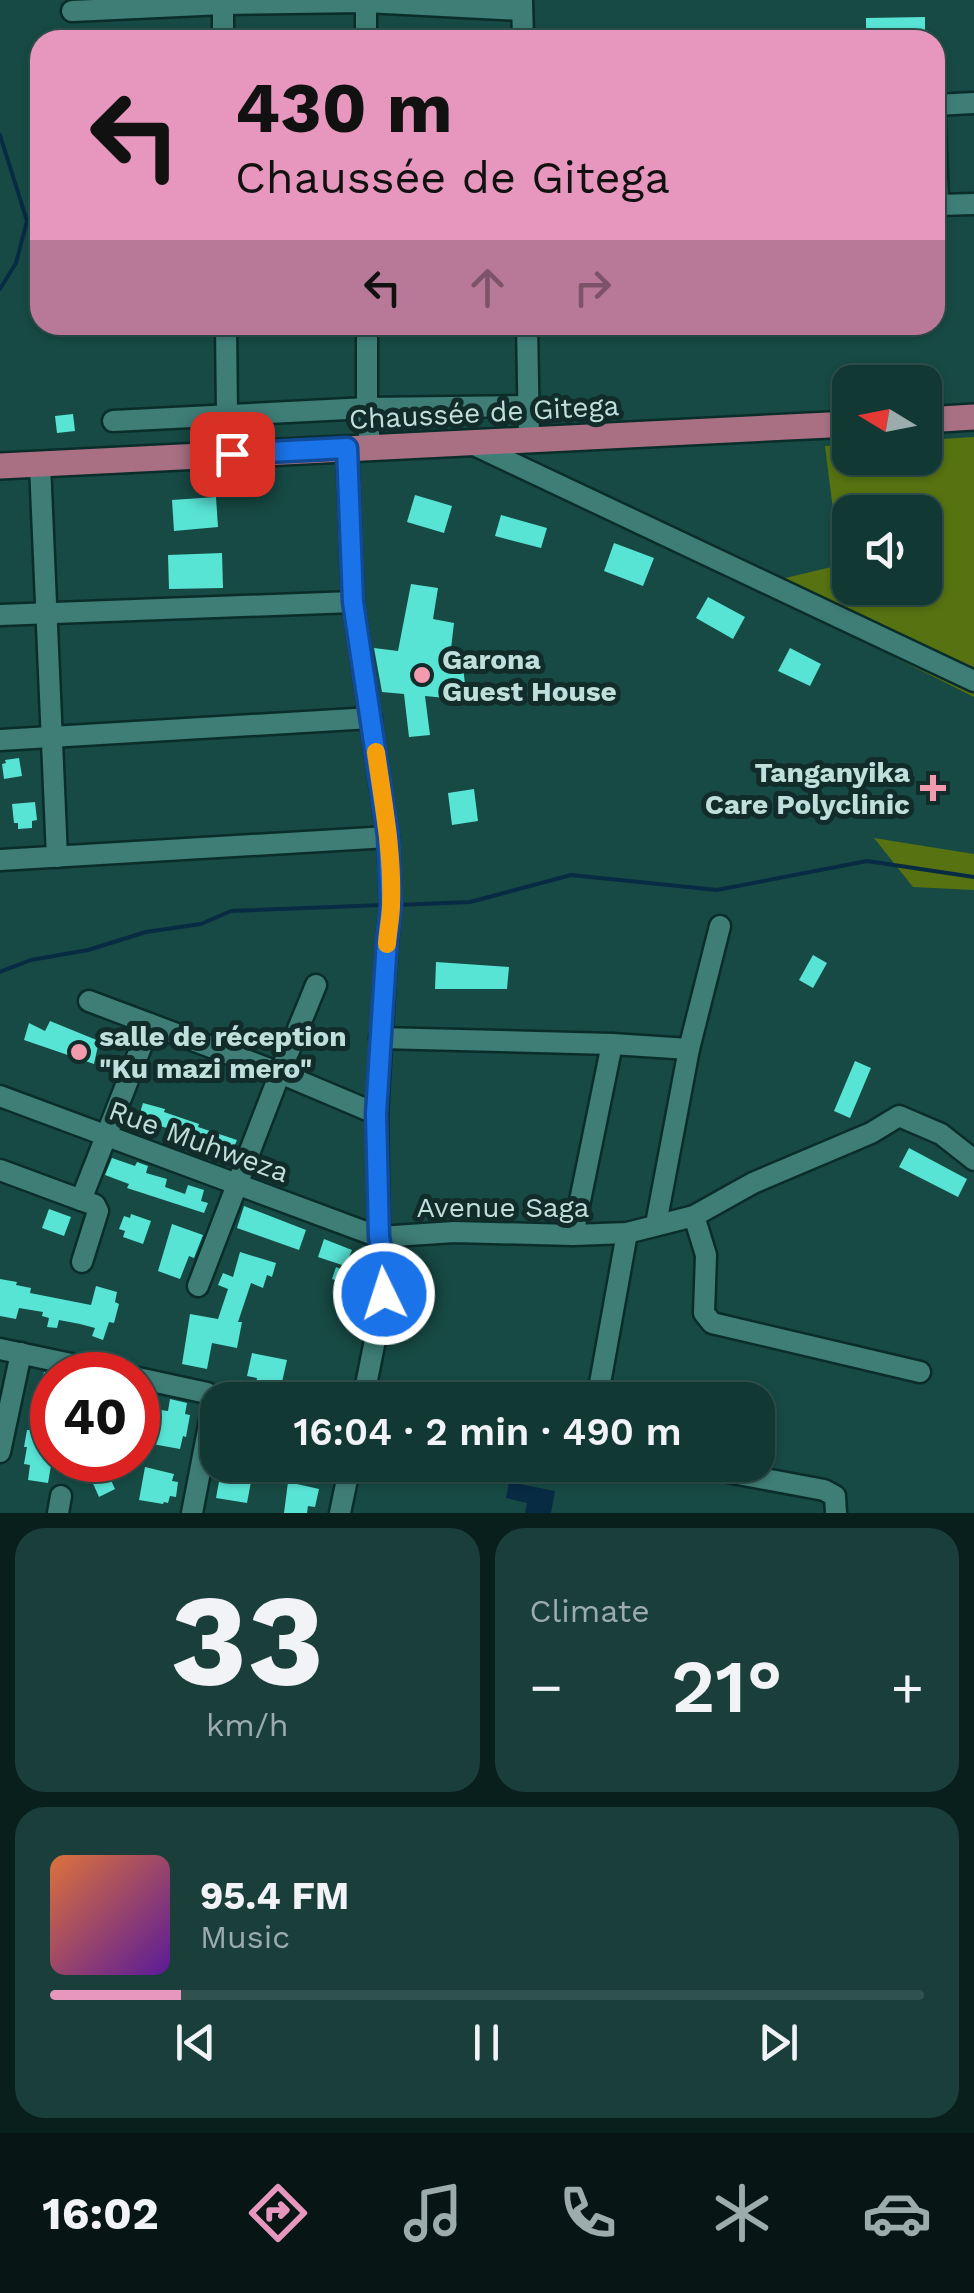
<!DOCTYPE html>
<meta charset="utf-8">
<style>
body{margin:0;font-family:"Work Sans",sans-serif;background:#1a3f3b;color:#f1f3f6;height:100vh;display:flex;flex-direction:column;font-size:38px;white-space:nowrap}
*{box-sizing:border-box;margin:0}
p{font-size:32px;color:#9cacac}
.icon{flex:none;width:55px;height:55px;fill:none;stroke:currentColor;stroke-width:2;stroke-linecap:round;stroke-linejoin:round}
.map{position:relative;height:1513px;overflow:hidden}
.side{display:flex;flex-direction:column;gap:15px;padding:15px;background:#091f1c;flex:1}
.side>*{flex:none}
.guide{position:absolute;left:30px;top:30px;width:915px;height:305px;border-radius:30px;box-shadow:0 2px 8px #0004,0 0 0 2px #30524e;background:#e797bd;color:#111;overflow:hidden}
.needle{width:65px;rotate:280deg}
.tools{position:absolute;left:832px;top:365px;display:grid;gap:20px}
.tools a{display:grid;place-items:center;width:110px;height:110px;border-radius:20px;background:#113833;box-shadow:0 2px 8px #0004,0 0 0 2px #30524e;font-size:50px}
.speed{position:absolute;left:30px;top:1352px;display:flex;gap:20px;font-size:50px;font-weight:700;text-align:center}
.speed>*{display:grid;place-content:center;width:130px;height:130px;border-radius:50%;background:#113833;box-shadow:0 2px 8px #0004,0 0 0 2px #30524e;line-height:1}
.speed .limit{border:15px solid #d22;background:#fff;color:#111}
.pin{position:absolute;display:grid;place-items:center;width:85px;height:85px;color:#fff;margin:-42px;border-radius:20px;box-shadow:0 5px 15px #0006}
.me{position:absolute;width:110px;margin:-55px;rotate:356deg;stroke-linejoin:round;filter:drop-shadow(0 0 8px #0008)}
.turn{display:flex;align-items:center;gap:35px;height:210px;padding:0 40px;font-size:45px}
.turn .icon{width:130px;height:130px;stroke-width:2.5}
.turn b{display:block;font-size:70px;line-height:85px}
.lanes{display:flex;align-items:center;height:95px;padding:0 40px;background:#0003;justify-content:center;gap:50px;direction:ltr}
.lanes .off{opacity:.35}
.big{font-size:75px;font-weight:600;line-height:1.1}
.side .card{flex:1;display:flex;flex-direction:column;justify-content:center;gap:15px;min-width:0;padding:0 35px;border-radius:30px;background:#1a3f3b}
.side .dial{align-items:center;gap:0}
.dial b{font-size:130px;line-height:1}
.song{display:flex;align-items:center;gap:30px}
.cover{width:120px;height:120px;border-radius:15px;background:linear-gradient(135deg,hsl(20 70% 55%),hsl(270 70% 35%))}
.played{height:10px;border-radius:5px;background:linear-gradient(90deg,#e797bd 15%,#30524e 15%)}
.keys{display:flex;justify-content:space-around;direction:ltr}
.heat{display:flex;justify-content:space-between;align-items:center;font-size:55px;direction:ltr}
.side .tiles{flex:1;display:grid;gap:15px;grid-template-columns:1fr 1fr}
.card:last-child{grid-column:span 2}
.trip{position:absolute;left:200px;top:1382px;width:575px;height:100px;border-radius:30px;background:#113833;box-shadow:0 2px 8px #0004,0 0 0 2px #30524e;font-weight:600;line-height:100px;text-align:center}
.tabs{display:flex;height:160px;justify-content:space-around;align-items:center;background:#071614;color:#9cacac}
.tabs .icon{width:70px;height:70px}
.tabs .current{color:#e797bd}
.tabs b{font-size:45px;color:#f1f3f6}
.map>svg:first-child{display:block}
.green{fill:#567211;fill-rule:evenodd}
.water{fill:#082b44}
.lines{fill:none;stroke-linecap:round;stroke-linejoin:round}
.stream{stroke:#082b44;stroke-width:4}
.building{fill:#58e4d5}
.minor-casing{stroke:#0a2d2a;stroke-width:25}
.major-casing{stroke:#0a2d2a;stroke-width:30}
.minor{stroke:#3e7e77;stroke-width:20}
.major{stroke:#a97084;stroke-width:25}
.route-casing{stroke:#114b97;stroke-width:25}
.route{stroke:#1a73e8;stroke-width:18}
.slow{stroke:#f59e0b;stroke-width:18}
.poi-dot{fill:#f29aae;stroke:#112c29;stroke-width:4}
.labels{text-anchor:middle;stroke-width:10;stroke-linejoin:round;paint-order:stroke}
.street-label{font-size:28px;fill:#bfdfda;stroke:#112c29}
.poi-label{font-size:28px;font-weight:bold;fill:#bfdfda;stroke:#112c29;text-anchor:start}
</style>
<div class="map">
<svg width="974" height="1513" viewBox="0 0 974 1513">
<rect width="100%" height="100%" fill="#174a44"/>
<!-- green -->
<g class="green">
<path d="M974,437V697L777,598L781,579L840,565L825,446L850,444V458H925V440ZM850,512H925V588H850Z"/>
<polygon points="874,838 974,854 974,890 913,887"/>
</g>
<!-- water -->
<polygon class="water" points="509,1482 555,1491 551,1513 525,1513 527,1503 506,1498"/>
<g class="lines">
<!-- stream -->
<g class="stream">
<polyline points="0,135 27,221 16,263 0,289"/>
<polyline points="397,905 470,902 571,875 717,890 867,861 974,877"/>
<polyline points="0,972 31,960 88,950 146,932 201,924 231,911 383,905"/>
</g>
</g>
<!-- building -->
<g class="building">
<polygon points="925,17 925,40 866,40 866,18"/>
<polygon points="73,414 75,431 57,433 55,416"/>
<polygon points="415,495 452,506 444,533 407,522"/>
<polygon points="216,497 218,527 174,531 172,500"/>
<polygon points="501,515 547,528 541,548 495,536"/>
<polygon points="614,543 654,558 643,586 604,571"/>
<polygon points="222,553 223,588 169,589 168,555"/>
<polygon points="411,584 438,588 433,619 454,623 450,657 462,659 467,700 425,696 430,735 409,737 404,694 382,692 374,648 398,651"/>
<polygon points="708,597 745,617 733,639 696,618"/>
<polygon points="790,648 821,664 810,686 778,671"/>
<polygon points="19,758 22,776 4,779 2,764 6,763 5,760"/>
<polygon points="474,789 478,821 452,825 448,793"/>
<polygon points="35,802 37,820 32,821 32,828 18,829 18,823 14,823 12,804"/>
<polygon points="813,955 827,963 813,988 799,980"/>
<polygon points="436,962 509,967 507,989 435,989"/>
<polygon points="50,1021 99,1041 94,1064 24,1040 29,1023 45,1031"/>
<polygon points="855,1061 871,1068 850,1118 834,1111"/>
<polygon points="143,1103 165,1109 164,1112 199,1124 198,1127 237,1140 232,1152 221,1149 217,1158 204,1154 210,1140 183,1133 179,1142 166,1138 170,1129 138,1119"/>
<polygon points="909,1148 967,1179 958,1197 899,1167"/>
<polygon points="112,1158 135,1166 137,1162 148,1166 146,1173 167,1179 165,1187 185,1194 188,1185 204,1190 201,1201 208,1203 204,1213 127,1188 129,1184 105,1175"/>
<polygon points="244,1206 306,1230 299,1250 237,1228"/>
<polygon points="49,1209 71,1217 64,1236 42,1228"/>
<polygon points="131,1214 151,1221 143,1244 123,1237 125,1231 119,1229 124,1216 130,1218"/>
<polygon points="172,1224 203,1235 194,1258 189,1256 180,1279 158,1271"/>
<polygon points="324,1239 352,1250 345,1266 318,1257"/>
<polygon points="240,1252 276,1263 272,1277 267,1275 263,1288 251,1283 238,1322 242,1322 237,1348 212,1343 207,1369 182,1364 190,1314 218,1319 228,1289 218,1285 223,1273 233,1277"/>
<polygon points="336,1267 361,1277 357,1288 332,1279"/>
<polygon points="0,1279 17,1282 16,1285 31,1288 30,1293 91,1305 96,1286 117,1292 115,1302 119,1304 114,1323 109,1322 103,1340 92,1336 95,1328 80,1324 59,1320 57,1328 47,1327 49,1318 42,1316 43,1312 19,1308 16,1319 0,1316"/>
<polygon points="252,1353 287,1360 282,1382 269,1380 268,1386 256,1384 257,1378 247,1376"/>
<polygon points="44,1372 52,1374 52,1460 48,1483 28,1480 30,1465 24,1464 27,1447 24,1447 27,1430 31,1430"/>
<polygon points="138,1392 148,1394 146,1408 168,1411 170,1399 187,1403 185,1414 190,1415 186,1437 183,1436 180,1449 147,1443 143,1464 138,1463"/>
<polygon points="93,1460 114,1460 120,1468 109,1476 115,1489 99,1497 87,1470 96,1465"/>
<polygon points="222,1465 253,1471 247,1503 216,1498"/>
<polygon points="145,1467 174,1474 172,1481 178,1482 176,1497 170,1496 168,1503 164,1502 163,1504 139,1500"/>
<polygon points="288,1482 319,1489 315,1507 308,1506 307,1513 284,1513"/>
</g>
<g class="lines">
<!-- minor casing -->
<g class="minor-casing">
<g id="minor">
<polyline points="223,0 223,40"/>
<polyline points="366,0 366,40"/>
<polyline points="522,0 523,40"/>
<polyline points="72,11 223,4 366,2 522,10"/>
<polyline points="935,105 974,103"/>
<polyline points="935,120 938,205 974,204"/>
<polyline points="226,325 227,414"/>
<polyline points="367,325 367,408 370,447"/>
<polyline points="527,325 529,439"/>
<polyline points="113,421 367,408 528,406"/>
<polyline points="472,444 974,681"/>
<polyline points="347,448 353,602 388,837 391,905 387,941 377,1114 379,1237 387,1273 384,1295 363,1400"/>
<polyline points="40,465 57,857"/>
<polyline points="0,615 353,602"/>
<polyline points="0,740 371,718"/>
<polyline points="0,860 388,837"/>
<polyline points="89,1001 280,1073 377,1114"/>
<polyline points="380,1038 612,1044 689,1049"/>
<polyline points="0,1096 379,1237 454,1232 573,1235 627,1233 694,1216 753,1183 871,1133 899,1116 941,1134 974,1160"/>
<polyline points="0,1170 81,1200 150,1024"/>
<polyline points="81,1200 95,1205 98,1211 82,1262"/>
<polyline points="694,1216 706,1255 704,1313 712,1323 920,1372"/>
<polyline points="656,1224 689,1049 720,926"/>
<polyline points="573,1235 612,1044"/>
<polyline points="198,1286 280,1073 316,985"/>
<polyline points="0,1349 123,1375"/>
<polyline points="138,1378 207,1393 214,1399 192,1513"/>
<polyline points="597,1400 627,1233"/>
<polyline points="0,1452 21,1353"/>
<polyline points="690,1465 824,1490 835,1496 836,1513"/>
<polyline points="58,1513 61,1496"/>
<polyline points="340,1513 350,1465"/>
</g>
</g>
<!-- major casing -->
<g class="major-casing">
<g id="major">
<polyline points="925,420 974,417"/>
<polyline points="0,466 850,424"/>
</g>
</g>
<!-- minor -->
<use href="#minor" class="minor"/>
<!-- major -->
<use href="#major" class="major"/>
</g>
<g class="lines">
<!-- route casing -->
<g class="route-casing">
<polyline id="route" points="232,454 347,448 353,602 388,836 391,905 387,940 376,1114 379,1237 386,1273 384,1294"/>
</g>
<!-- route -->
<use href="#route" class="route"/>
<!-- slow -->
<path class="slow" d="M376,752C383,802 393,853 391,904C391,917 388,930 387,944"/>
</g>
<!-- markers -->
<g class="poi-dot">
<circle cx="422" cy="675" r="10"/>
<path d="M928 773h10v10h10v10h-10v10h-10v-10h-10v-10h10z"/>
<circle cx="79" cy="1052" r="10"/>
</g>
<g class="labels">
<!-- street labels -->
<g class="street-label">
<text transform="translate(484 412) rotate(-3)" y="10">Chaussée de Gitega</text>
<text transform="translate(199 1141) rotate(20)" y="10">Rue Muhweza</text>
<text x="503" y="1217">Avenue Saga</text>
</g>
<!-- poi labels -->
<g class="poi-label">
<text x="442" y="669">Garona<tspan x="442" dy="32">Guest House</tspan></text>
<text x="910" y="782" text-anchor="end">Tanganyika<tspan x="910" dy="32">Care Polyclinic</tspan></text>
<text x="99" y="1046">salle de réception<tspan x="99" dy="32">"Ku mazi mero"</tspan></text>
</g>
</g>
</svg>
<div class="tools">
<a><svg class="needle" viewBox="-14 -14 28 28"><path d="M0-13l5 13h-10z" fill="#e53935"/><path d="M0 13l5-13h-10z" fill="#9cacac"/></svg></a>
<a><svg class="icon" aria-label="sound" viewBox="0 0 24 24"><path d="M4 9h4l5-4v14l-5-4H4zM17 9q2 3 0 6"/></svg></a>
</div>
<div class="speed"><div class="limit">40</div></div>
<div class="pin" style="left:232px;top:454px;background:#d93025"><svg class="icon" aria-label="arrive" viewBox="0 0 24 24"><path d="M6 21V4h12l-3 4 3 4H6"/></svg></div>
<svg class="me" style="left:384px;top:1294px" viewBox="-20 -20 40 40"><circle r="17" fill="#1a73e8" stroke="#fff" stroke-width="3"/><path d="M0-11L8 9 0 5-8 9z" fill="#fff"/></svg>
<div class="trip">16:04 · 2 min · 490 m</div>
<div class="guide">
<div class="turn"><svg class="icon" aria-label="left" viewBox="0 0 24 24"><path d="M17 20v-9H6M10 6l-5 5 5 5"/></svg><div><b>430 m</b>Chaussée de Gitega</div></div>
<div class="lanes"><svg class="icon" aria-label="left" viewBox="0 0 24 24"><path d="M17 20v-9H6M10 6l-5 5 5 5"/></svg><svg class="icon off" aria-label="ahead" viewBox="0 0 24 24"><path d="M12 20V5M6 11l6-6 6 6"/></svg><svg class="icon off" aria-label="right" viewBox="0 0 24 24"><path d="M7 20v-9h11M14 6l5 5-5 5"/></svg></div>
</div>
</div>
<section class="side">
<div class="tiles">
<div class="card dial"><b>33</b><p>km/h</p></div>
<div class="card"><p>Climate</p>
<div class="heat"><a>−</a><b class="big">21°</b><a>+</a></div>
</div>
<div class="card">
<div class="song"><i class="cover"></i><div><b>95.4 FM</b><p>Music</p></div></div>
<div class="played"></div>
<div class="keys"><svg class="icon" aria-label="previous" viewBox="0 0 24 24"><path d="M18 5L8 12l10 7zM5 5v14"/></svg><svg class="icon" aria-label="pause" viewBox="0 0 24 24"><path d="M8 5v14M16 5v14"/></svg><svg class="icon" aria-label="next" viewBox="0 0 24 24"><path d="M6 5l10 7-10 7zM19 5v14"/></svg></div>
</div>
</div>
</section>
<nav class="tabs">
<b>16:02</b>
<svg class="icon current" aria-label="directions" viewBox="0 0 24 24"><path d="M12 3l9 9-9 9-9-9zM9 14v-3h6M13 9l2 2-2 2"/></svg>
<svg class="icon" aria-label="music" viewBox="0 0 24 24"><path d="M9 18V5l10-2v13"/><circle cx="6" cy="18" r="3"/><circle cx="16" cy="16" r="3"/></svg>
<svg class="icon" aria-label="phone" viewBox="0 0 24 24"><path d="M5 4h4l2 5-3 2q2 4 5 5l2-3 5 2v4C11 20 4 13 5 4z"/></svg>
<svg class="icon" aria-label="climate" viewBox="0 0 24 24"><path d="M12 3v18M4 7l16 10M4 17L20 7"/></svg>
<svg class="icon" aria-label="car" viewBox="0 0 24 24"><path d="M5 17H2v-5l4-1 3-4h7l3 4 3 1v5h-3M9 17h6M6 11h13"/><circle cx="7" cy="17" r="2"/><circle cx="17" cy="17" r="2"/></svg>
</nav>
